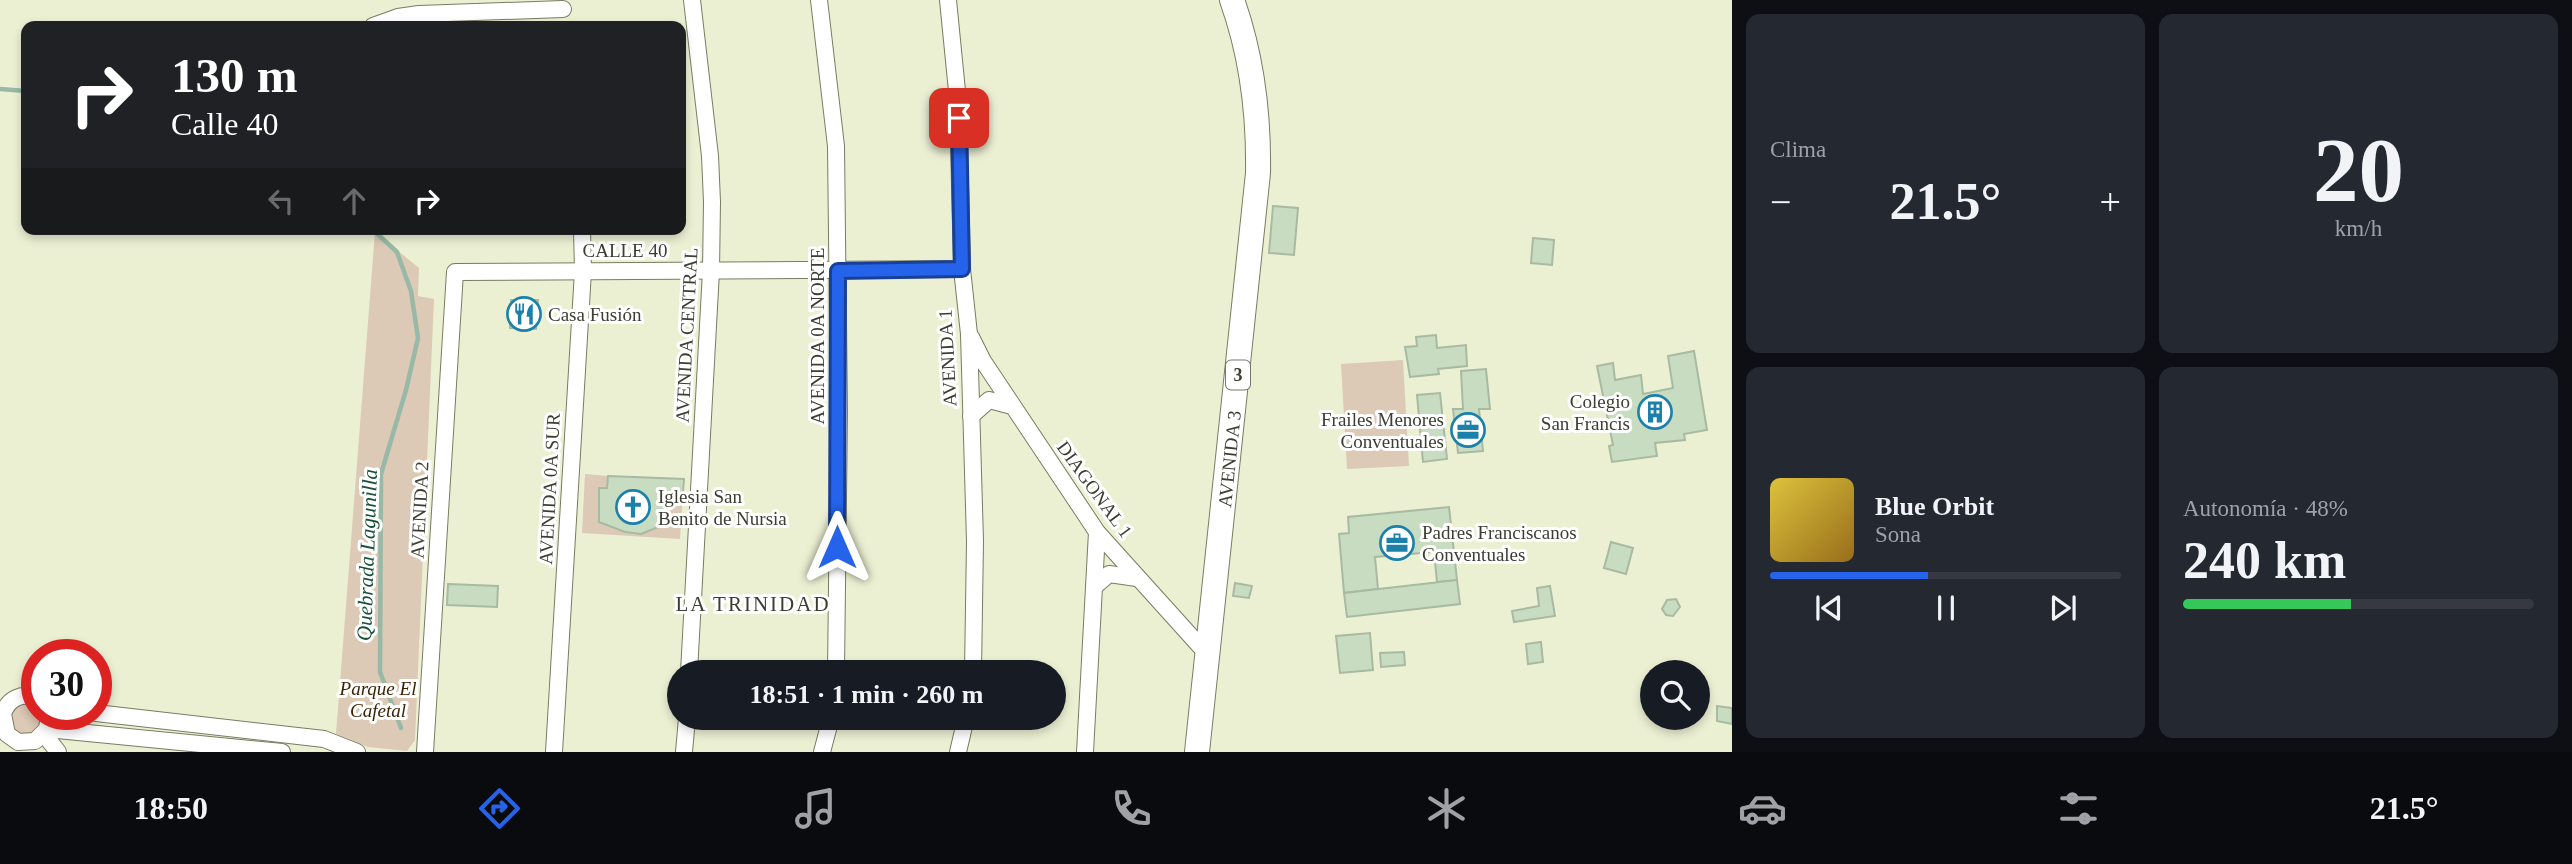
<!DOCTYPE html>
<html lang="es">
<meta charset="utf-8">
<style>
body{margin:0;font-family:Georgia,serif;background:#242831;color:#f1f3f6;height:100vh;display:flex;flex-direction:column;font-size:26px;white-space:nowrap}
*{box-sizing:border-box;margin:0}
p{font-size:23px;color:#9ea1a6}
.icon{flex:none;width:38px;height:38px;fill:none;stroke:currentColor;stroke-width:2;stroke-linecap:round;stroke-linejoin:round}
.map{position:relative;flex:1;overflow:hidden}
.panel{display:flex;flex-direction:column;gap:14px;padding:14px;background:#0d0f14;width:840px}
.panel>*{flex:none}
.top-card{position:absolute;left:21px;top:21px;width:665px;height:214px;border-radius:14px;box-shadow:0 4px 10px #0003;background:#202124;color:#fff;overflow:hidden}
.tools{position:absolute;left:1640px;top:660px;display:grid;gap:14px}
.tools a{display:grid;place-items:center;width:70px;height:70px;border-radius:50%;background:#171b24;box-shadow:0 4px 10px #0003;font-size:35px}
.speed{position:absolute;left:21px;top:639px;display:flex;gap:14px;font-size:35px;font-weight:700;text-align:center}
.speed>*{display:grid;place-content:center;width:91px;height:91px;border-radius:50%;background:#171b24;box-shadow:0 4px 10px #0003;line-height:1}
.speed .limit{border:10px solid #d22;background:#fff;color:#111}
.pin{position:absolute;display:grid;place-items:center;width:60px;height:60px;color:#fff;margin:-30px;border-radius:14px;box-shadow:0 4px 10px #0006}
.me{position:absolute;width:77px;margin:-38px;rotate:0deg;stroke-linejoin:round;filter:drop-shadow(0 0 5px #0008)}
.turn{display:flex;align-items:center;gap:24px;height:147px;padding:0 35px;font-size:32px}
.turn .icon{width:91px;height:91px;stroke-width:2.5}
.turn b{display:block;font-size:49px;line-height:60px}
.lanes{display:flex;align-items:center;height:66px;padding:0 35px;background:#0003;justify-content:center;gap:35px;direction:ltr}
.lanes .off{opacity:.35}
.big{font-size:52px;font-weight:800;line-height:1.1}
.panel .card{flex:1;display:flex;flex-direction:column;justify-content:center;gap:10px;min-width:0;padding:0 24px;border-radius:14px;background:#242831}
.panel .dial{align-items:center;gap:0}
.dial b{font-size:91px;line-height:1}
.song{display:flex;align-items:center;gap:21px}
.cover{width:84px;height:84px;border-radius:10px;background:linear-gradient(135deg,hsl(50 70% 55%),hsl(40 70% 35%))}
.played{height:7px;border-radius:4px;background:linear-gradient(90deg,#2563eb 45%,#363941 45%)}
.keys{display:flex;justify-content:space-around;direction:ltr}
.heat{display:flex;justify-content:space-between;align-items:center;font-size:38px;direction:ltr}
.charge{height:10px;border-radius:5px;background:linear-gradient(90deg,#34c759 48%,#363941 0)}
.panel .tiles{flex:1;display:grid;gap:14px;grid-template-columns:repeat(2,1fr)}
.trip{position:absolute;left:667px;top:660px;width:399px;height:70px;border-radius:35px;background:#171b24;box-shadow:0 4px 10px #0003;font-weight:800;line-height:70px;text-align:center}
.menu{display:flex;height:112px;justify-content:space-around;align-items:center;background:#090b0e;color:#9ea1a6}
.menu .icon{width:49px;height:49px}
.menu .selected{color:#2563eb}
.menu b{font-size:32px;color:#f1f3f6}
main{display:flex;flex:1;min-height:0}
.map>svg:first-child{display:block}
.green{fill:#dcc9b6}
.lines{fill:none;stroke-linecap:round;stroke-linejoin:round}
.stream{stroke:#98b9a7;stroke-width:4.5}
.building{fill:#c7dcc0;stroke:#a8baa2;stroke-width:2}
.street-casing{stroke:#787c62;stroke-width:18}
.primary-casing{stroke:#787c62;stroke-width:26}
.street{stroke:#fff;stroke-width:16}
.primary{stroke:#fff;stroke-width:24}
.route-casing{stroke:#184099;stroke-width:18}
.route{stroke:#2563eb;stroke-width:12}
.labels{text-anchor:middle;stroke-width:6;stroke-linejoin:round;paint-order:stroke}
.shield{fill:#fff;stroke:#777870;stroke-width:2}
.shield-label{font-size:18px;font-weight:bold;fill:#3d3e33}
.street-label{font-size:19px;fill:#3d3e33;stroke:#fff}
.poi-label{font-size:19px;fill:#3d3e33;stroke:#fff;text-anchor:start}
.park-label{font-size:19px;font-style:italic;fill:#3d2303;stroke:#fff}
.water-label{font-size:21px;font-style:italic;fill:#165239;stroke:#fff}
.neighbourhood-label{font-size:21px;letter-spacing:2px;fill:#3d3e33;stroke:#fff}
</style>
<main>
<div class="map">
<svg width="1732" height="752" viewBox="0 0 1732 752">
<rect width="100%" height="100%" fill="#ecf0d3"/>
<!-- green -->
<g class="green">
<polygon points="375,232 419,268 418,296 434,299 415,740 407,751 368,747 336,734"/>
<polygon points="1403,360 1409,466 1347,469 1341,364"/>
<path d="M585,474L608,476L607,488H599V522C623,534 642,537 666,524L670,492H683L680,539L582,533Z"/>
<polygon points="26,703 37,709 40,722 32,733 21,735 13,729 10,714 16,706"/>
</g>
<g class="lines">
<!-- stream -->
<g class="stream">
<polyline points="0,89 26,91"/>
<polyline points="372,229 397,252 411,291 418,338 406,390 381,474 380,672 401,728"/>
</g>
</g>
<!-- building -->
<g class="building">
<polygon points="1273,206 1298,208 1294,255 1269,253"/>
<polygon points="1533,238 1554,240 1552,265 1531,263"/>
<polygon points="511,300 538,300 536,329 510,328"/>
<polygon points="1436,335 1437,348 1466,345 1467,366 1438,369 1439,374 1410,377 1405,347 1417,346 1416,337"/>
<polygon points="1694,351 1707,430 1684,434 1685,440 1655,443 1657,456 1612,462 1609,446 1613,445 1597,366 1613,363 1615,380 1641,375 1643,394 1673,388 1668,356"/>
<polygon points="1486,369 1490,409 1479,409 1483,451 1458,453 1453,409 1463,409 1461,371"/>
<polygon points="1440,393 1447,459 1423,462 1417,395"/>
<polygon points="608,476 684,479 683,492 670,492 666,524 641,534 625,532 599,522 599,488 607,488"/>
<polygon points="1449,507 1457,580 1437,582 1434,552 1375,557 1378,589 1344,593 1339,534 1349,533 1348,517"/>
<polygon points="1611,542 1633,548 1626,574 1604,568"/>
<polygon points="1457,580 1460,604 1347,617 1344,593"/>
<polygon points="1235,583 1252,586 1249,598 1233,596"/>
<polygon points="448,584 498,586 497,607 447,605"/>
<polygon points="1550,586 1555,616 1514,622 1512,611 1539,606 1537,588"/>
<polygon points="1676,599 1680,607 1673,616 1666,615 1662,609 1667,600"/>
<polygon points="1370,633 1373,670 1340,673 1336,636"/>
<polygon points="1541,642 1543,662 1528,664 1526,644"/>
<polygon points="1404,652 1405,665 1381,667 1380,653"/>
<polygon points="1717,706 1732,708 1732,724 1717,721"/>
</g>
<g class="lines">
<!-- street casing -->
<g class="street-casing">
<g id="street">
<polyline points="819,0 836,146 839,412 836,672"/>
<polyline points="948,0 958,101 962,269 969,334 975,541 973,672"/>
<polyline points="373,26 398,17 419,14 563,9"/>
<polyline points="971,337 983,361 1097,532 1207,654"/>
<polyline points="971,416 989,400 1012,406"/>
<polyline points="1094,587 1109,574 1137,578"/>
<polyline points="689,672 711,271 712,202 710,156 692,0"/>
<path d="M37,698C21,692 8,699 3,714L7,734L18,742L35,741L47,729L49,714"/>
<polyline points="96,713 324,739 357,752"/>
<polyline points="47,729 282,752"/>
<polyline points="44,734 58,752"/>
<polyline points="425,752 455,272 962,269"/>
<polyline points="554,752 583,271 582,229"/>
<polyline points="684,752 687,718"/>
<polyline points="822,752 831,718"/>
<polyline points="958,752 966,718"/>
<polyline points="1085,752 1097,532"/>
</g>
</g>
<!-- primary casing -->
<g class="primary-casing">
<path id="primary" d="M1197,752L1258,173C1259,113 1252,56 1232,0"/>
</g>
<!-- street -->
<use href="#street" class="street"/>
<!-- primary -->
<use href="#primary" class="primary"/>
</g>
<g class="lines">
<!-- route casing -->
<g class="route-casing">
<polyline id="route" points="837,547 838,271 962,269 959,118"/>
</g>
<!-- route -->
<use href="#route" class="route"/>
</g>
<!-- icons -->
<defs>
<g id="restaurant-ring" transform="scale(1.75)"><circle r="9.5" fill="#fff" stroke="#1b80aa" stroke-width="1.5"/><path d="M-5-6h1v4h1v-4h1v4h1v-4h1v5L-1.5 .5V6h-2V.5L-5-1ZM5-6V6H3V1.5H1.5Q1.5-4 5-6Z" fill="#1b80aa"/></g>
<g id="building-ring" transform="scale(1.75)"><circle r="9.5" fill="#fff" stroke="#1b80aa" stroke-width="1.5"/><path d="M-4-6H4V6H1V3H-1V6H-4ZM-2.5-4.3h1.7v1.8h-1.7ZM.8-4.3h1.7v1.8H.8ZM-2.5-1h1.7V.8h-1.7ZM.8-1h1.7V.8H.8Z" fill="#1b80aa"/></g>
<g id="office-ring" transform="scale(1.75)"><circle r="9.5" fill="#fff" stroke="#1b80aa" stroke-width="1.5"/><path d="M-6-3h4V-5.5h4V-3h4V5H-6ZM-1-4.5V-3h2v-1.5ZM-6 0V1H6V0Z" fill="#1b80aa"/></g>
<g id="church-ring" transform="scale(1.75)"><circle r="9.5" fill="#fff" stroke="#1b80aa" stroke-width="1.5"/><path d="M-1.2-6h2.4v3.5h3.3v2.4h-3.3V6h-2.4V-.1h-3.3v-2.4h3.3Z" fill="#1b80aa"/></g>
</defs>
<g fill-rule="evenodd">
<use href="#restaurant-ring" x="524" y="314"/>
<use href="#building-ring" x="1655" y="412"/>
<use href="#office-ring" x="1468" y="430"/>
<use href="#church-ring" x="633" y="507"/>
<use href="#office-ring" x="1397" y="543"/>
</g>
<g class="labels">
<!-- shield labels -->
<rect class="shield" x="1226" y="360.5" width="24" height="29" rx="5"/>
<g class="shield-label">
<text x="1238" y="381">3</text>
</g>
<!-- street labels -->
<g class="street-label">
<text x="625" y="257">CALLE 40</text>
<text transform="translate(686 335) rotate(-87)" y="7">AVENIDA CENTRAL</text>
<text transform="translate(817 336) rotate(-90)" y="7">AVENIDA 0A NORTE</text>
<text transform="translate(947 358) rotate(-93)" y="7">AVENIDA 1</text>
<text transform="translate(1229 459) rotate(-84)" y="7">AVENIDA 3</text>
<text transform="translate(549 489) rotate(-87)" y="7">AVENIDA 0A SUR</text>
<text transform="translate(1095 489) rotate(54)" y="7">DIAGONAL 1</text>
<text transform="translate(419 510) rotate(-87)" y="7">AVENIDA 2</text>
</g>
<!-- poi labels -->
<g class="poi-label">
<text x="548" y="321">Casa Fusión</text>
<text x="1630" y="408" text-anchor="end">Colegio<tspan x="1630" dy="22">San Francis</tspan></text>
<text x="1444" y="426" text-anchor="end">Frailes Menores<tspan x="1444" dy="22">Conventuales</tspan></text>
<text x="658" y="503">Iglesia San<tspan x="658" dy="22">Benito de Nursia</tspan></text>
<text x="1422" y="539">Padres Franciscanos<tspan x="1422" dy="22">Conventuales</tspan></text>
</g>
<!-- park labels -->
<g class="park-label">
<text x="378" y="695">Parque El<tspan x="378" dy="22">Cafetal</tspan></text>
</g>
<!-- water labels -->
<g class="water-label">
<text transform="translate(367 555) rotate(-88)" y="7">Quebrada Lagunilla</text>
</g>
<!-- neighbourhood labels -->
<g class="neighbourhood-label">
<text x="753" y="611">LA TRINIDAD</text>
</g>
</g>
</svg>
<div class="tools">
<a><svg class="icon" aria-label="search" viewBox="0 0 24 24"><circle cx="10" cy="10" r="6"/><path d="M15 15l6 6"/></svg></a>
</div>
<div class="speed"><div class="limit">30</div></div>
<div class="pin" style="left:959px;top:118px;background:#d93025"><svg class="icon" aria-label="arrive" viewBox="0 0 24 24"><path d="M6 21V4h12l-3 4 3 4H6"/></svg></div>
<svg class="me" style="left:837px;top:547px" viewBox="-20 -20 40 40"><path d="M0-17L14 15 0 8-14 15z" fill="#2563eb" stroke="#fff" stroke-width="4"/></svg>
<div class="trip">18:51 · 1 min · 260 m</div>
<div class="top-card">
<div class="turn"><svg class="icon" aria-label="right" viewBox="0 0 24 24"><path d="M7 20v-9h11M14 6l5 5-5 5"/></svg><div><b>130 m</b>Calle 40</div></div>
<div class="lanes"><svg class="icon off" aria-label="left" viewBox="0 0 24 24"><path d="M17 20v-9H6M10 6l-5 5 5 5"/></svg><svg class="icon off" aria-label="ahead" viewBox="0 0 24 24"><path d="M12 20V5M6 11l6-6 6 6"/></svg><svg class="icon" aria-label="right" viewBox="0 0 24 24"><path d="M7 20v-9h11M14 6l5 5-5 5"/></svg></div>
</div>
</div>
<section class="panel">
<div class="tiles">
<div class="card"><p>Clima</p>
<div class="heat"><a>−</a><b class="big">21.5°</b><a>+</a></div>
</div>
<div class="card dial"><b>20</b><p>km/h</p></div>
<div class="card">
<div class="song"><i class="cover"></i><div><b>Blue Orbit</b><p>Sona</p></div></div>
<div class="played"></div>
<div class="keys"><svg class="icon" aria-label="previous" viewBox="0 0 24 24"><path d="M18 5L8 12l10 7zM5 5v14"/></svg><svg class="icon" aria-label="pause" viewBox="0 0 24 24"><path d="M8 5v14M16 5v14"/></svg><svg class="icon" aria-label="next" viewBox="0 0 24 24"><path d="M6 5l10 7-10 7zM19 5v14"/></svg></div>
</div>
<div class="card"><p>Autonomía · 48%</p><b class="big">240 km</b><div class="charge"></div></div>
</div>
</section>
</main>
<nav class="menu">
<b>18:50</b>
<svg class="icon selected" aria-label="directions" viewBox="0 0 24 24"><path d="M12 3l9 9-9 9-9-9zM9 14v-3h6M13 9l2 2-2 2"/></svg>
<svg class="icon" aria-label="music" viewBox="0 0 24 24"><path d="M9 18V5l10-2v13"/><circle cx="6" cy="18" r="3"/><circle cx="16" cy="16" r="3"/></svg>
<svg class="icon" aria-label="phone" viewBox="0 0 24 24"><path d="M5 4h4l2 5-3 2q2 4 5 5l2-3 5 2v4C11 20 4 13 5 4z"/></svg>
<svg class="icon" aria-label="climate" viewBox="0 0 24 24"><path d="M12 3v18M4 7l16 10M4 17L20 7"/></svg>
<svg class="icon" aria-label="car" viewBox="0 0 24 24"><path d="M5 17H2v-5l4-1 3-4h7l3 4 3 1v5h-3M9 17h6M6 11h13"/><circle cx="7" cy="17" r="2"/><circle cx="17" cy="17" r="2"/></svg>
<svg class="icon" aria-label="filters" viewBox="0 0 24 24"><path d="M4 7h16M4 17h16"/><circle cx="9" cy="7" r="2"/><circle cx="15" cy="17" r="2"/></svg>
<b>21.5°</b>
</nav>
